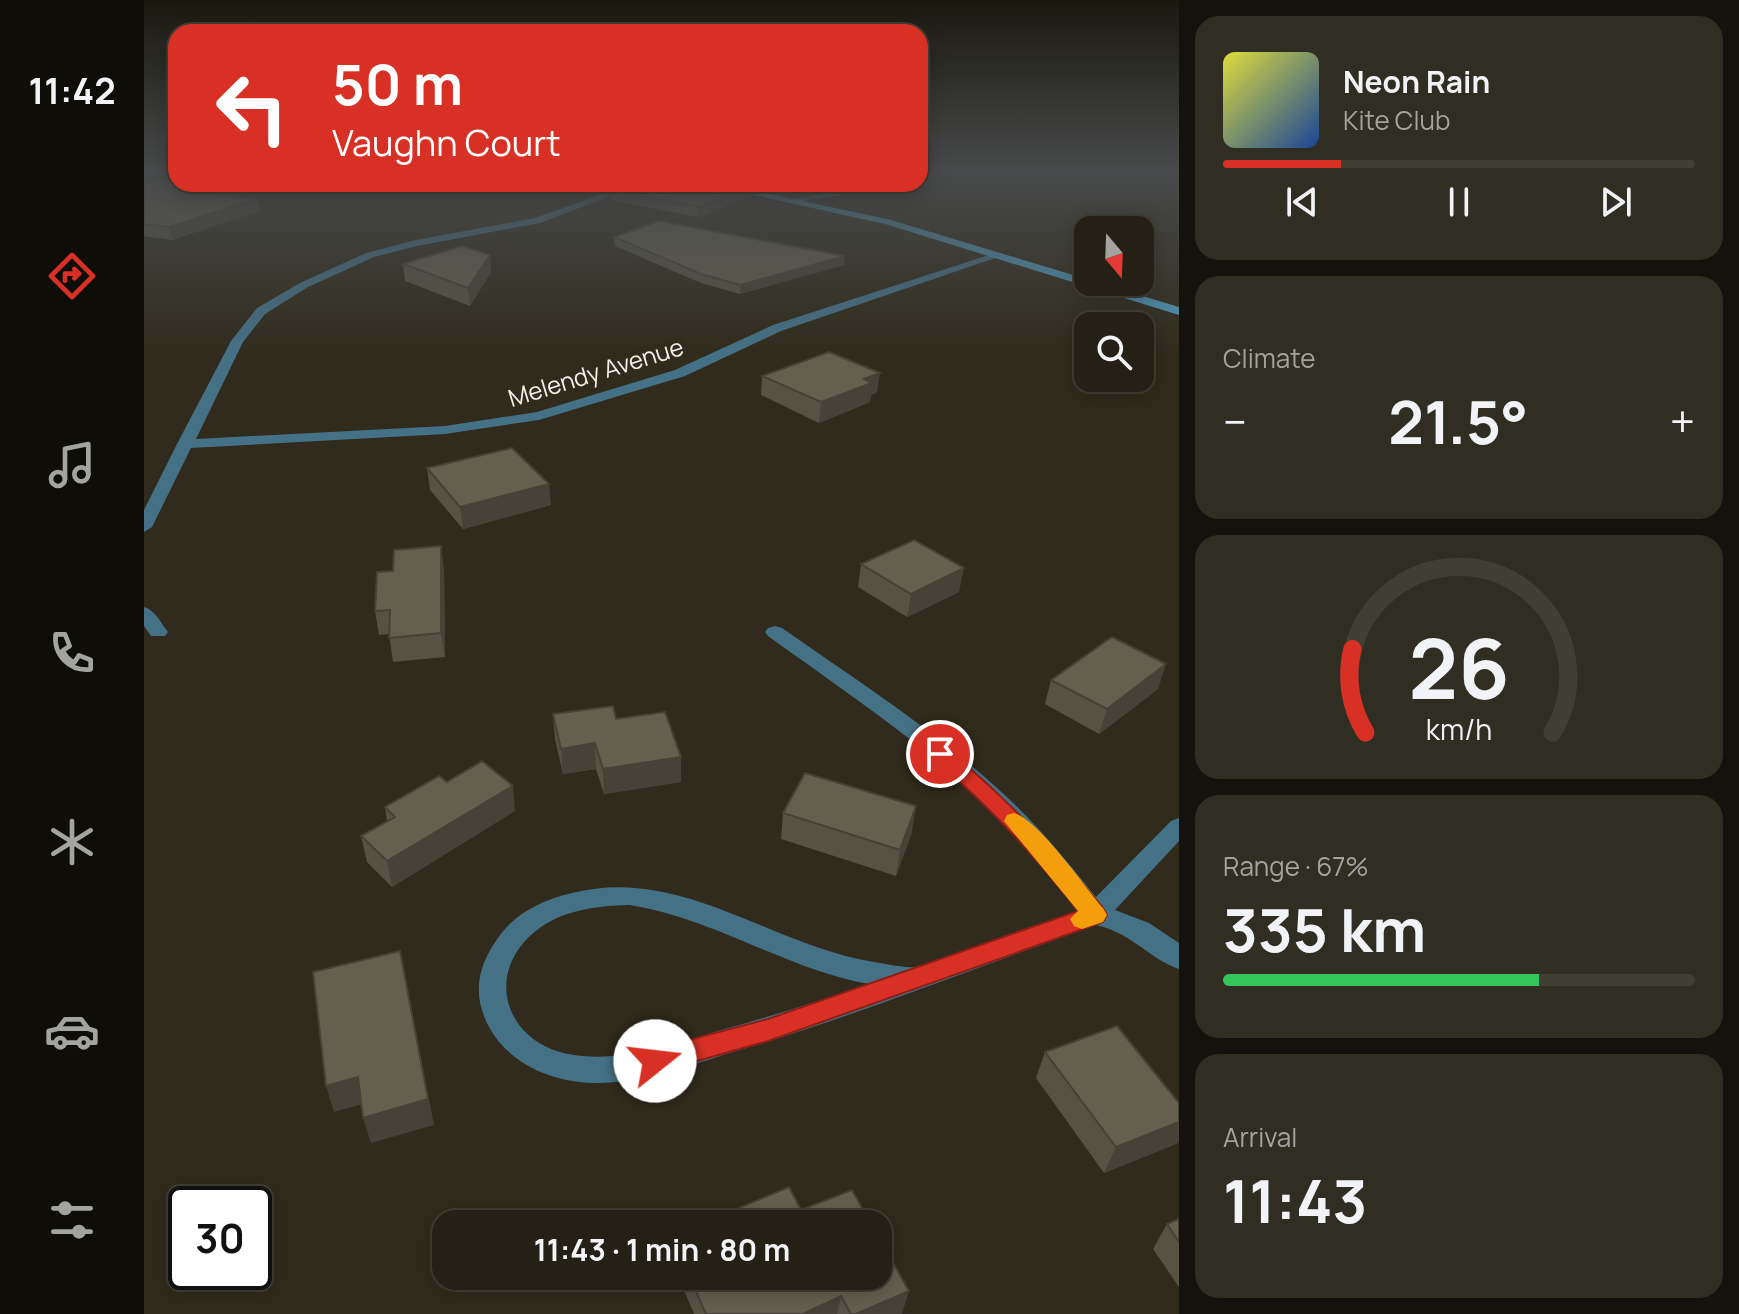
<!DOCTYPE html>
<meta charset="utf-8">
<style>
body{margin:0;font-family:Manrope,sans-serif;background:#302d22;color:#f1f3f6;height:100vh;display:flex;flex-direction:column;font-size:30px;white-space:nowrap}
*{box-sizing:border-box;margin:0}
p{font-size:26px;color:#a3a3a0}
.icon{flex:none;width:44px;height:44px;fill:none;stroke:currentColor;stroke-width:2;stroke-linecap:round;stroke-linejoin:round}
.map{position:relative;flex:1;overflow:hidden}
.side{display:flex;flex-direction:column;gap:16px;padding:16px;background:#14120c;width:560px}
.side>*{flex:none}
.guide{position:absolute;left:24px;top:24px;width:760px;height:168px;border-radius:24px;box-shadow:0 4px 20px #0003,0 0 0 2px #413e34;background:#d93025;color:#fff;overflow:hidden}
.needle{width:52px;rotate:161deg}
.tools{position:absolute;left:930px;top:216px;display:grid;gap:16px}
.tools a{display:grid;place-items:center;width:80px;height:80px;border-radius:16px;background:#242015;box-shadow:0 4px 20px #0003,0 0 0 2px #413e34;font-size:40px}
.speed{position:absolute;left:24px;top:1186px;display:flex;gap:16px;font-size:40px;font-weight:700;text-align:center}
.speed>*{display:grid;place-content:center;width:104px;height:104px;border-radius:50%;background:#242015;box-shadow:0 4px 20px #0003,0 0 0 2px #413e34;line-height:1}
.speed .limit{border:4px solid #111;border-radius:12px;background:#fff;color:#111}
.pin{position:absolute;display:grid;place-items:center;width:68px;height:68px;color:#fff;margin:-34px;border:4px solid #fff;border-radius:50%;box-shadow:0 2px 8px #0007}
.me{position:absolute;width:88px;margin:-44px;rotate:74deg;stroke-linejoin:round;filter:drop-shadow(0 0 6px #0008)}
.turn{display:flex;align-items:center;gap:28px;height:168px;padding:0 32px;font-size:36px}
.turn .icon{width:104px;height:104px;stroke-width:2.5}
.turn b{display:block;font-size:56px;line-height:68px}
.big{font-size:60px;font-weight:700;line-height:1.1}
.side .widget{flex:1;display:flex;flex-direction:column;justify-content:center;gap:12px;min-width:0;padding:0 28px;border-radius:24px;background:#302d22}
.side .dial{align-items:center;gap:0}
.dial svg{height:208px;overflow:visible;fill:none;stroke:#413e34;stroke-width:7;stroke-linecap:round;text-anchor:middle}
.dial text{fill:#f1f3f6;stroke:none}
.song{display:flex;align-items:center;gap:24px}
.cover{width:96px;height:96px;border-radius:12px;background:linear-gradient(135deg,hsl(60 70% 55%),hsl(220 70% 35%))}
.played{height:8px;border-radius:4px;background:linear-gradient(90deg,#d93025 25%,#413e34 25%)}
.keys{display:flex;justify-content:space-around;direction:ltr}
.heat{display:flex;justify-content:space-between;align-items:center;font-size:44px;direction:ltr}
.charge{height:12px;border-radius:6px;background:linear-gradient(90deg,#34c759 67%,#413e34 0)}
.trip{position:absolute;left:288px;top:1210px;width:460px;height:80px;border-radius:24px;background:#242015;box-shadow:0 4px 20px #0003,0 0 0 2px #413e34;font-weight:700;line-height:80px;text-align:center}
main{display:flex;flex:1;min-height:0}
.dock{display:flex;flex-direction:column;width:144px;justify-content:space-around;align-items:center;background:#0e0d08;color:#a3a3a0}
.dock .icon{width:56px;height:56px}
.dock .on{color:#d93025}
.dock b{font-size:36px;color:#f1f3f6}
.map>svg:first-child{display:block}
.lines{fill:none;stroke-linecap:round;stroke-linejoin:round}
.service{fill:#457187;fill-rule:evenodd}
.minor{fill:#457187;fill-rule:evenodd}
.secondary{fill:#4f99bb;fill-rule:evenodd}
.wall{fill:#565244}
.shaded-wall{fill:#464237}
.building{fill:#645f4f;stroke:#464237;stroke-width:2}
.route{fill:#d93025;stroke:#8d1f18;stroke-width:2}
.slow{fill:#f59e0b}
.labels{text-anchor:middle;stroke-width:8;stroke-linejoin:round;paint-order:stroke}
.far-street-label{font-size:24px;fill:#f3f0e7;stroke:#302b1c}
</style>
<main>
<nav class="dock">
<b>11:42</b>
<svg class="icon on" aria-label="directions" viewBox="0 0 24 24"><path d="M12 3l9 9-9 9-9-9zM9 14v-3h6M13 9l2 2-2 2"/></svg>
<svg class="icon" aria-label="music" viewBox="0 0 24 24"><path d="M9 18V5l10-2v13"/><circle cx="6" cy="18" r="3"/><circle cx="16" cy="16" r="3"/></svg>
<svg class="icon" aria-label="phone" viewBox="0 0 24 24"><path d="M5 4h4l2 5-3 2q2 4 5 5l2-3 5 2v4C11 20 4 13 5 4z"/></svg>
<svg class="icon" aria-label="climate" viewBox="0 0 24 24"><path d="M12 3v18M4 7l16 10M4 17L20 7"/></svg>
<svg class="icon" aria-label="car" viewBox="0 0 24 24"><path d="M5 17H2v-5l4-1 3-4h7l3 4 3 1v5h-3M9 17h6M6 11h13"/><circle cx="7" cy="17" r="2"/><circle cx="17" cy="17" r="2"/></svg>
<svg class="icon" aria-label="filters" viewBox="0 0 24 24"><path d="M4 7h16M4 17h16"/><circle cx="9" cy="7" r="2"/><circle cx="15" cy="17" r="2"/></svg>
</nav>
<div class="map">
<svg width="1035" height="1314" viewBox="0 0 1035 1314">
<rect width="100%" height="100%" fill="#302b1c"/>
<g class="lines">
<!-- service -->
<g class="service">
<polygon points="779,172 793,172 776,179 776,173"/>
<polygon points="735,184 758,184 649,203 644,200"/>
</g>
<!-- minor -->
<g class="minor">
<polygon points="485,184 498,184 396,223 273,246 230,257 164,287 121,314 99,342 52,439 301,426 393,412 531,370 629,325 851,253 860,255 637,331 541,376 395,420 301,434 47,448 8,527 0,532 0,510 33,444 87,341 113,308 156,283 222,253 272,240 391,218"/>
<path d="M0,607C11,610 17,623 24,632L21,636H7L0,626Z"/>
<path d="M631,626L638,628C711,679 787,728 853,788C890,821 921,859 952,897L1027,821L1035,818V841L971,910L1005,923L1035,943V969C1005,959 990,934 952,925C831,968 712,1016 589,1052C544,1066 496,1084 449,1083C408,1082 365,1064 345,1027C328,995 333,967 354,938C372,912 399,900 428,893C537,865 627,946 730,962C743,964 759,968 771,967C786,966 803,957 817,952C855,938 894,924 933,911C906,875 878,840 846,808C779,743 700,691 624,636L621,632L624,628ZM485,905C570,918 641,969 725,984C675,1001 625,1017 574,1031C528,1045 478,1062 430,1055C359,1045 337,969 397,927C424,909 454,906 485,905Z"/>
</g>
<!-- secondary -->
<polygon class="secondary" points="561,184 579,184 747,220 1035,307 1035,315 741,224"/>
</g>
<!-- wall -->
<g class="wall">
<polygon points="0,172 32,184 112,184 87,196 116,211 28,240 0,236"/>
<polygon points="384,184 476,184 445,195"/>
<polygon points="593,184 643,184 625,191"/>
<polygon points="608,188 607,197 554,217 466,200 465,190"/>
<polygon points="470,237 700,265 596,294 557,283 471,246"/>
<polygon points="259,264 347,272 326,306 261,281"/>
<polygon points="618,376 733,392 727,395 726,402 675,423 617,395"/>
<polygon points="283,468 407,505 319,529 286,490"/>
<polygon points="717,564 815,592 763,617 714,587"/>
<polygon points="300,569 301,657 249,662 245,634 235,635 231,611"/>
<polygon points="907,680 1014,689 955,734 901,704"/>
<polygon points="409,714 472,719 537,782 460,794 452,769 419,774 411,739"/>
<polygon points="303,782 371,811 248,887 223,862 217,836 243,821 241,807"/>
<polygon points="639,813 768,832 752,876 637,839"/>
<polygon points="901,1052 1034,1143 960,1173 892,1078"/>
<polygon points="1035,1219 1035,1287 1009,1249 1023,1224"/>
<polygon points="534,1276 734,1276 758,1314 550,1314"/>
</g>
<!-- shaded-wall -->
<g class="shaded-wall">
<polygon points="0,172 32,172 0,185"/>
<polygon points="86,184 112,184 67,206 64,194"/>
<polygon points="451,184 476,184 445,195 444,186"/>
<polygon points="625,184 643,184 625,191"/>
<polygon points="608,188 607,197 554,217 554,207"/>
<polygon points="113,199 116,211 28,240 25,227"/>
<polygon points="346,255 347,272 326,306 324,288"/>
<polygon points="701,256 700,265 596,294 596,285"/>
<polygon points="736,373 733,392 727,395 726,402 675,423 677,402 720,379"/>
<polygon points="405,484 407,505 319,529 316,507"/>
<polygon points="297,546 300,569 301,657 297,633"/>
<polygon points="820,568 815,592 763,617 767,594"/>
<polygon points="1022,664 1014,689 955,734 963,709"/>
<polygon points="451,743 452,769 419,774 417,749"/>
<polygon points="537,757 537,782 460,794 459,769"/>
<polygon points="369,786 371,811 248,887 243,861"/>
<polygon points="772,806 768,832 752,876 756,850"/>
<polygon points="261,977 290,1125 227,1143 219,1118"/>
<polygon points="214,1077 222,1103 190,1112 182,1086"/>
<polygon points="1035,1122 1035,1141 1034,1143 960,1173 972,1147"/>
<polygon points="765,1291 758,1314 712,1314"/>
<polygon points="697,1296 693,1314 659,1314"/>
</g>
<!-- building -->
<g class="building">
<polygon points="30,172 32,172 32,184 86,184 64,194 113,199 25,227 0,224 0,183 30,173"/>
<polygon points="431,184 451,184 444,186"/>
<polygon points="483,184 588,184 608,188 554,207 465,190"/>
<polygon points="515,221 701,256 596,285 557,274 470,237"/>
<polygon points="318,246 346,255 324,288 259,264"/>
<polygon points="685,352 736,373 720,379 728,383 677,402 618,376"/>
<polygon points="368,448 405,484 316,507 283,468"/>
<polygon points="770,540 820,568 767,594 717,564"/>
<polygon points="297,546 297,633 245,638 246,610 231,611 233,572 249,571 250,550"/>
<polygon points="968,637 1022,664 963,709 907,680"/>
<polygon points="469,706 472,719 521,712 537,757 459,769 451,743 417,749 409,714"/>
<polygon points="338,761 369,786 243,861 217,836 251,817 241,807 295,776 303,782"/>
<polygon points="661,773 772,806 756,850 639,813"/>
<polygon points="256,951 284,1099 219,1118 214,1077 182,1086 169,972"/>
<polygon points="973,1026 1035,1103 1035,1122 972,1147 901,1052"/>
<polygon points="645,1187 657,1210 708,1190 727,1224 557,1224"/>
<polygon points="1035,1219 1035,1242 1023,1224"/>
<polygon points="734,1236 765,1291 712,1314 707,1314 697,1296 659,1314 562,1314 545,1276 734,1276"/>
</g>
<!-- sky -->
<linearGradient id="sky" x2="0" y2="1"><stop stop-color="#1a180f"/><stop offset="0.48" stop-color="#484a4b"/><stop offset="1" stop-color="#484a4b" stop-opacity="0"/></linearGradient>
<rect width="1035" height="356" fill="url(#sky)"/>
<!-- route -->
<path class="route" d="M796,747L803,749C862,797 911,849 959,908L963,915L959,922L624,1041L511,1073L502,1070L498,1061L502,1053L511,1049L624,1019L934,911C890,854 844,805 789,758L786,754L789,749Z"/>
<!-- slow -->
<path class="slow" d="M870,813C895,820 941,887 959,908L963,915L959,922L938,929L930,926L926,919L934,911L860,821L863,815Z"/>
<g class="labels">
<!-- far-street labels -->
<g class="far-street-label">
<text transform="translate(452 373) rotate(-17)" y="8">Melendy Avenue</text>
</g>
</g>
</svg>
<div class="tools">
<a><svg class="needle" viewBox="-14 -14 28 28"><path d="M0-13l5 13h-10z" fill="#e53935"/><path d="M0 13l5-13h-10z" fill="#a3a3a0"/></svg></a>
<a><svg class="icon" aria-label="search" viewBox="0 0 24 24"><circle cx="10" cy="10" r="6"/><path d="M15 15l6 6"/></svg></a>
</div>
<div class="speed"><div class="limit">30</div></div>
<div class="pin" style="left:796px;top:754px;background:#d93025"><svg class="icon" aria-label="arrive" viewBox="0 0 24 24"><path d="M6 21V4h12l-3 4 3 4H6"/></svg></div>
<svg class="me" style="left:511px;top:1061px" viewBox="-20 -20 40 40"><circle r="19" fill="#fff"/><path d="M0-13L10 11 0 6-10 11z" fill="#d93025"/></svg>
<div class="trip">11:43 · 1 min · 80 m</div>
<div class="guide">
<div class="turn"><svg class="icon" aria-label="left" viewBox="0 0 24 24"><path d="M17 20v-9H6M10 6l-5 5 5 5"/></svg><div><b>50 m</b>Vaughn Court</div></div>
</div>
</div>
<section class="side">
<div class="widget">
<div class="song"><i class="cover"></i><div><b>Neon Rain</b><p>Kite Club</p></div></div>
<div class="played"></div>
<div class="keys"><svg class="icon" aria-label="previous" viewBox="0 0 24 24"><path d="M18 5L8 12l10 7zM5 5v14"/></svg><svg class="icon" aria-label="pause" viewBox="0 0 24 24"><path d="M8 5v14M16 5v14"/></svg><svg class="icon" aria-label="next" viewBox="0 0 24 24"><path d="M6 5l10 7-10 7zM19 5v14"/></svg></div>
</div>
<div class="widget"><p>Climate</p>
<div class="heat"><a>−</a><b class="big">21.5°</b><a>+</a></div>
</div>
<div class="widget dial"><svg viewBox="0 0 100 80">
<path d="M14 69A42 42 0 1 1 86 69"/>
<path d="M14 69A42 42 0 0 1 9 37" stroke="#d93025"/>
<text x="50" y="56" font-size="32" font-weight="700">26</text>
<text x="50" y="72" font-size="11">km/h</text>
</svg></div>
<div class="widget"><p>Range · 67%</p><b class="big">335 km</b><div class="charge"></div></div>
<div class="widget"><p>Arrival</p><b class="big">11:43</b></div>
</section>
</main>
